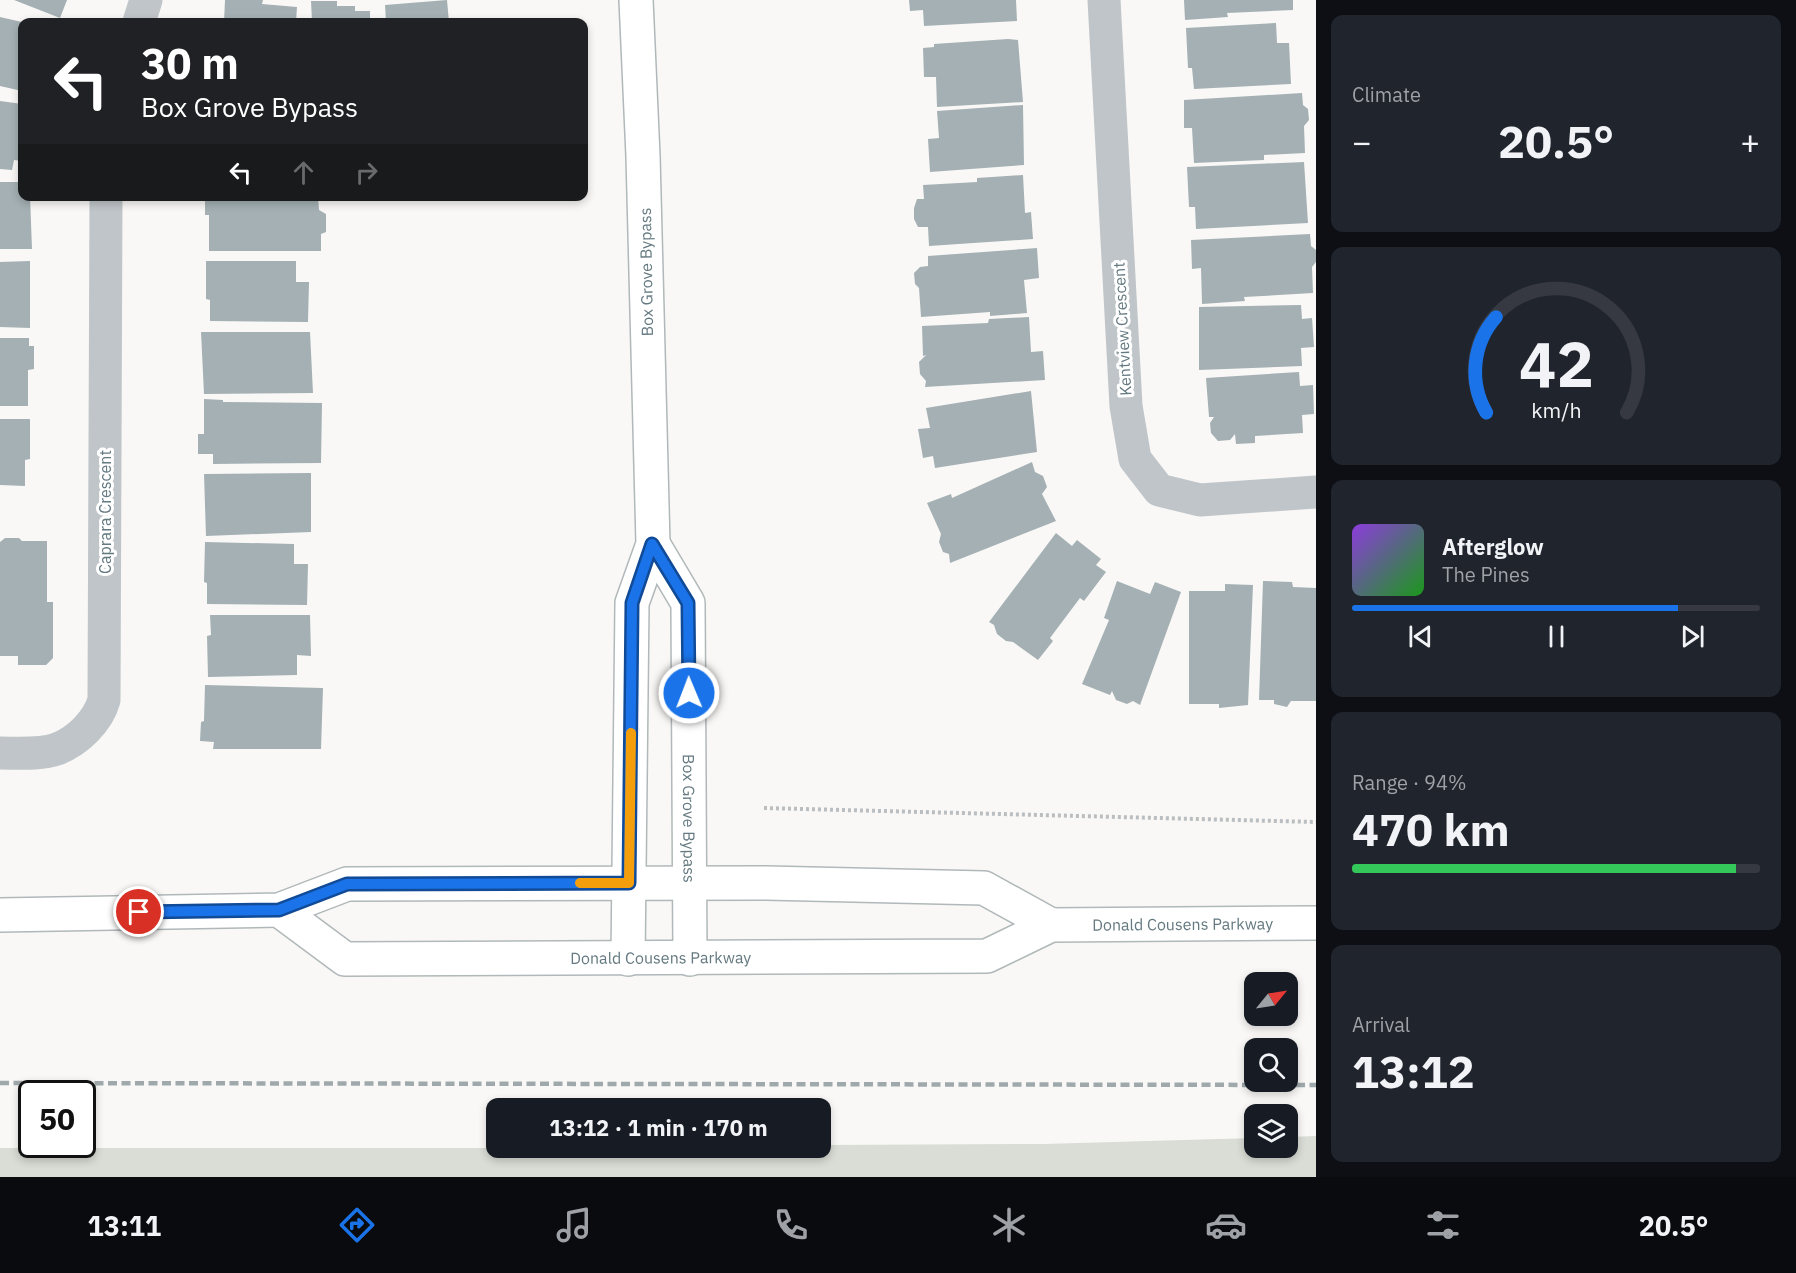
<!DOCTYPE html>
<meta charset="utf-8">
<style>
body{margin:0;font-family:"IBM Plex Sans",sans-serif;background:#20242c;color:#f1f3f6;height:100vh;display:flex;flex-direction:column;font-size:22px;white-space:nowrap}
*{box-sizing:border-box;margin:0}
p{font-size:20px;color:#9ea1a6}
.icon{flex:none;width:33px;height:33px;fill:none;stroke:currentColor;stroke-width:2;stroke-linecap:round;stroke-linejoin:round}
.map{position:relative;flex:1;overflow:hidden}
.panel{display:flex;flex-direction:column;gap:15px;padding:15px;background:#0d0f14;width:480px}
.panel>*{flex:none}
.hud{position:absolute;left:18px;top:18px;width:570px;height:183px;border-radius:12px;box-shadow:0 3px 9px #0003;background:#202124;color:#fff;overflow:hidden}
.needle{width:39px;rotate:60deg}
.buttons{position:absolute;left:1244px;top:972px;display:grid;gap:12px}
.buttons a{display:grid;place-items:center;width:54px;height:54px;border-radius:12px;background:#171b24;box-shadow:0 3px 9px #0003;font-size:30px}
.speed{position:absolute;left:18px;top:1080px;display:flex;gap:12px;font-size:30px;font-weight:700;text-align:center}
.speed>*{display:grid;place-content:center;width:78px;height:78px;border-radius:50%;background:#171b24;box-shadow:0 3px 9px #0003;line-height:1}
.speed .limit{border:3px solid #111;border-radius:9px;background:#fff;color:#111}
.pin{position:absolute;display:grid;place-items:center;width:51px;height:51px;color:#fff;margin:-26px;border:3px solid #fff;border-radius:50%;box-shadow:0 2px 6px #0007}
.me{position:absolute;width:66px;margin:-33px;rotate:359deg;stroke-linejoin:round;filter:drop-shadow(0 0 4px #0008)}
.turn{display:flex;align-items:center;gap:21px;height:126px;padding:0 24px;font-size:27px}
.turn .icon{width:78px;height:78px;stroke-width:2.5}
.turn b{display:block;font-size:42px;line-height:51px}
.lanes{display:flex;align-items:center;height:57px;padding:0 24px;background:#0003;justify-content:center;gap:30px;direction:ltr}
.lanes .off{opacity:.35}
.big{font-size:45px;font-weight:700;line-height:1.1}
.panel .card{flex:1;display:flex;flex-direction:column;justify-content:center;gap:9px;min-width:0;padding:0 21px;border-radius:12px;background:#20242c}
.panel .dial{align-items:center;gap:0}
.dial svg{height:156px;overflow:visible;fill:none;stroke:#363941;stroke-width:7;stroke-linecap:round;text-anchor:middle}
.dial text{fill:#f1f3f6;stroke:none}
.song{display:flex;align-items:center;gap:18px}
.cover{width:72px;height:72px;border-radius:9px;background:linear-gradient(135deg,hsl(270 70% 55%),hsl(120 70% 35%))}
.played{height:6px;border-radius:3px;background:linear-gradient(90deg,#1a73e8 80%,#363941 80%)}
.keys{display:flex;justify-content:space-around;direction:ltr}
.heat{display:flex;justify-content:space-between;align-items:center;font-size:33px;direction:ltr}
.charge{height:9px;border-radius:4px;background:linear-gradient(90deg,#34c759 94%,#363941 0)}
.trip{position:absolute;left:486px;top:1098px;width:345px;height:60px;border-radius:12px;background:#171b24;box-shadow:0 3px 9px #0003;font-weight:700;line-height:60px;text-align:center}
.tabs{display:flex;height:96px;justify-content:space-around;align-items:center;background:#090b0e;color:#9ea1a6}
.tabs .icon{width:42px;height:42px}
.tabs .current{color:#1a73e8}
.tabs b{font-size:27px;color:#f1f3f6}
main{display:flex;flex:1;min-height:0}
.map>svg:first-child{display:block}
.green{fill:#d9ddd5}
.building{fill:#a4b0b3}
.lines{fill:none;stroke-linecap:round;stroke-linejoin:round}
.major-casing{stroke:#b1b8ba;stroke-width:36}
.path{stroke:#babec0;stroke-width:4;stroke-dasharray:3 3;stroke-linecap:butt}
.minor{stroke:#bfc5c8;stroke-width:33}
.major{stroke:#fff;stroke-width:33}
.rail{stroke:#9fa9ac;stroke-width:4.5;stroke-dasharray:9 4.5;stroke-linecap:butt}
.route-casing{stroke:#114b97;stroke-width:15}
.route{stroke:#1a73e8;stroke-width:10}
.slow{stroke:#f59e0b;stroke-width:10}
.labels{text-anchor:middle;stroke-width:6;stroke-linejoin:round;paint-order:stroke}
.street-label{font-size:16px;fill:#647980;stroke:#fff}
</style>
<main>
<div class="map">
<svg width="1316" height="1177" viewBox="0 0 1316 1177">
<rect width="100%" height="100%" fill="#f9f8f6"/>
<!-- green -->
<polygon class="green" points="1316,1136 1316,1177 0,1177 0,1148 820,1148 821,1145 1043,1144 1254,1138 1254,1148 1287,1148 1287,1137"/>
<!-- building -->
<g class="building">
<polygon points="14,0 67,0 60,18"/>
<polygon points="225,0 263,0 262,4 297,7 296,22 224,22"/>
<polygon points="447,0 449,22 386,22 385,5"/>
<polygon points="909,0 1016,0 1017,21 924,26 923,10 910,11"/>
<polygon points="1184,0 1293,0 1293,10 1227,13 1228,17 1185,20"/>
<polygon points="311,1 337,1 337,6 355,6 355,11 370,11 370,22 312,22"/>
<polygon points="0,17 22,22 22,91 0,86"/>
<polygon points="1276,23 1277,43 1289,43 1291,84 1194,89 1192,68 1188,68 1186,28"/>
<polygon points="1008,39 1018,40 1023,102 937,107 936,77 924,77 923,48 934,47 934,44"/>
<polygon points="1302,93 1303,105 1308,109 1309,120 1304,126 1305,153 1264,155 1264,160 1194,163 1192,128 1184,128 1184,100"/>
<polygon points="0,101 22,104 22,161 14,160 12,170 0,169"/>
<polygon points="1023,105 1024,165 930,172 928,139 939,138 937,111"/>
<polygon points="1304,162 1308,223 1196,229 1195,207 1189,207 1187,167"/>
<polygon points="1023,175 1025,213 1031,212 1033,239 929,246 928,227 918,227 914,219 914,208 917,199 924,199 923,185 977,182 977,178"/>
<polygon points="0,182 22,182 22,196 30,196 32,249 0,249"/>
<polygon points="205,196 318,196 319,210 326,214 326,232 321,234 321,251 209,251 209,215 205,215"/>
<polygon points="1310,234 1311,246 1316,250 1316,262 1312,267 1313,293 1244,297 1245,301 1202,304 1201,268 1192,269 1191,240"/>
<polygon points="1037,248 1039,278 1024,280 1027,313 990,316 990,312 921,317 919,288 915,284 914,273 920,267 928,266 928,256"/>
<polygon points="30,261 30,328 0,327 0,262"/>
<polygon points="206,261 296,261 296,282 309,282 308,322 210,321 210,300 206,299"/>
<polygon points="1301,305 1302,319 1312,318 1314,347 1301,348 1302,366 1199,370 1199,307"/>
<polygon points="1029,317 1031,352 1043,351 1045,380 925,387 926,381 920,374 919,362 926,355 923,356 922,326 988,323 989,319"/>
<polygon points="201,332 310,332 313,393 204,394"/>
<polygon points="0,338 29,338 29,346 34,346 34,369 28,370 28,406 0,406"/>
<polygon points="1299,372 1300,386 1313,385 1314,414 1302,415 1303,433 1255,436 1255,443 1236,444 1235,434 1230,440 1218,441 1211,433 1210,423 1214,417 1209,417 1206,378"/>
<polygon points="1031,391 1037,452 935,468 933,456 923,458 918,429 930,428 926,408"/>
<polygon points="204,399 223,400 223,402 322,403 321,463 213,464 213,454 198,454 198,434 204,434"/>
<polygon points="0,419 30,419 30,459 25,460 25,486 0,485"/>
<polygon points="1032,462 1035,472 1043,476 1047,487 1042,494 1056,521 950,563 949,554 943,552 939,542 941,534 927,503 951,494 952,498"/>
<polygon points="311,473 311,532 206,536 204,474"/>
<polygon points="1056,533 1072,546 1077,540 1101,559 1096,565 1106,572 1084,601 1080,598 1050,638 1053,641 1038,660 1013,642 1006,641 997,634 994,625 989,622"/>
<polygon points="5,538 19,538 22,541 47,541 47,602 53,602 53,658 46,665 18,665 18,656 0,656 0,542"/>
<polygon points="205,542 294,544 294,564 308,564 307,605 207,604 207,583 204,582"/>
<polygon points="1117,581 1150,594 1155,582 1181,592 1140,705 1133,701 1127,704 1116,700 1112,691 1110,695 1082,684 1109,620 1104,618"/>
<polygon points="1263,581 1292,582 1293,587 1316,588 1316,701 1291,701 1287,707 1274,704 1274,700 1259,700"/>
<polygon points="1225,584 1253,585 1248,705 1219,708 1219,704 1189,704 1189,591 1225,591"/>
<polygon points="210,615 310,615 311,656 297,655 297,675 208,677 207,636 211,635"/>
<polygon points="205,685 323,688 321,749 213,749 214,742 200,741 201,722 204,721"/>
</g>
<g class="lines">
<!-- major casing -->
<g class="major-casing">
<g id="major">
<path id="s1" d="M653,544L688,603L690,959"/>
<path id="s2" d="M279,910L345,959L987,956L1051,925L1316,923"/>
<polyline points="0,915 279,910 347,884 766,883 984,888 1051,925"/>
<polyline points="628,959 632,603 653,544 643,156 636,0"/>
</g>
</g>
<!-- path -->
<polyline class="path" points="764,808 1316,822"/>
<!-- minor -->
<g class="minor">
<polyline points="1104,0 1126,406 1135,459 1159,490 1200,500 1316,492"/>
<polyline points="139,22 146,0"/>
<path d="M0,753C18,753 40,755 57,749C78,741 98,721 104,700L106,196"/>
</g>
<!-- major -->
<use href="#major" class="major"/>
<!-- rail -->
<polyline class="rail" points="0,1083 1316,1085"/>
</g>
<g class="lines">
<!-- route casing -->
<g class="route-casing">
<polyline id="route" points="139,912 279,910 347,884 629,883 632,603 652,544 688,603 689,693"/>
</g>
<!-- route -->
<use href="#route" class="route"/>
<!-- slow -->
<polyline class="slow" points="580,883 629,883 631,733"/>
</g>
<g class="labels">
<!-- street labels -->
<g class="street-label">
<text transform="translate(646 272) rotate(-91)" y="6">Box Grove Bypass</text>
<text transform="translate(1122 329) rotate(-93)" y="6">Kentview Crescent</text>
<text transform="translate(105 512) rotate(-90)" y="6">Caprara Crescent</text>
<text dy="6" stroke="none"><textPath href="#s1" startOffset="284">Box Grove Bypass</textPath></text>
<text dy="6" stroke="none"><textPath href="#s2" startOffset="927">Donald Cousens Parkway</textPath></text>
<text dy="6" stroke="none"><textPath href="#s2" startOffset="398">Donald Cousens Parkway</textPath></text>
</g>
</g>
</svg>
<div class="buttons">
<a><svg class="needle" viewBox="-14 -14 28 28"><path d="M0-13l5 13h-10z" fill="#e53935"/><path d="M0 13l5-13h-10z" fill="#9ea1a6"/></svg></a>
<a><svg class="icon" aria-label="search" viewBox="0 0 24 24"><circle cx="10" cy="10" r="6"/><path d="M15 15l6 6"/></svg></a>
<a><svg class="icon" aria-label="layers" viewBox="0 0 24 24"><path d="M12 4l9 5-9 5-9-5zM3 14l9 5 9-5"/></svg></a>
</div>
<div class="speed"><div class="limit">50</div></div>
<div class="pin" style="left:139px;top:912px;background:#d93025"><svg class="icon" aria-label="arrive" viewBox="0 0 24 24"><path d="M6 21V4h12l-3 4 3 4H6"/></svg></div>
<svg class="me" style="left:689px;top:693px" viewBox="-20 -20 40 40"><circle r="17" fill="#1a73e8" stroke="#fff" stroke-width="3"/><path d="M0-11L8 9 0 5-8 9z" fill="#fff"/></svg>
<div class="trip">13:12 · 1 min · 170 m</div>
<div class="hud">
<div class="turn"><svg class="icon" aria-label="left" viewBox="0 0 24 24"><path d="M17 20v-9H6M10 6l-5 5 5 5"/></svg><div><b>30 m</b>Box Grove Bypass</div></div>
<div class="lanes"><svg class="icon" aria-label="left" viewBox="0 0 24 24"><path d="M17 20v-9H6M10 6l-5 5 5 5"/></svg><svg class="icon off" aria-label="ahead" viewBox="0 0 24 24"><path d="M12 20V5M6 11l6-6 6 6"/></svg><svg class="icon off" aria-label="right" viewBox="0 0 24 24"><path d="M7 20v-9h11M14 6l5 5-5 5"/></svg></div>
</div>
</div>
<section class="panel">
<div class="card"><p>Climate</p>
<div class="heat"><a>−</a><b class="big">20.5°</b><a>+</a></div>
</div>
<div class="card dial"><svg viewBox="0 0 100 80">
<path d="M14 69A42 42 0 1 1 86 69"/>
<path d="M14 69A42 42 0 0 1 19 20" stroke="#1a73e8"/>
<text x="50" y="56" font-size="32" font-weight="700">42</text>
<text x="50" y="72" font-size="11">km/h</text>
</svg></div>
<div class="card">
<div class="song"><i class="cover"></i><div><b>Afterglow</b><p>The Pines</p></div></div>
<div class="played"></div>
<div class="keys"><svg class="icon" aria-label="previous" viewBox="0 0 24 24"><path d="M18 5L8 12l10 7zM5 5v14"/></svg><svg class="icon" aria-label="pause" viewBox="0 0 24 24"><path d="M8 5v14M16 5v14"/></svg><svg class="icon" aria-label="next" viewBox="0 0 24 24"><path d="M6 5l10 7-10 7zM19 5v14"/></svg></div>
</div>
<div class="card"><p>Range · 94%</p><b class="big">470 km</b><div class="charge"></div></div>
<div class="card"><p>Arrival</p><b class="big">13:12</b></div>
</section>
</main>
<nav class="tabs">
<b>13:11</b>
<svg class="icon current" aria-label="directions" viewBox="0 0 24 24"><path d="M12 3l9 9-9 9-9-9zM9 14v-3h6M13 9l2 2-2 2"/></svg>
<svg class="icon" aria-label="music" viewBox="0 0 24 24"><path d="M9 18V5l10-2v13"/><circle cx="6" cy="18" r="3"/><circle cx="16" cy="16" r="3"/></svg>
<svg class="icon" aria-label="phone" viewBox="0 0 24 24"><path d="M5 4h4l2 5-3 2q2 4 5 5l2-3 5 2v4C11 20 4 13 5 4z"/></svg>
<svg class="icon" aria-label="climate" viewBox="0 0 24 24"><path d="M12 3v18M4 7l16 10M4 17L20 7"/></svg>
<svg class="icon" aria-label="car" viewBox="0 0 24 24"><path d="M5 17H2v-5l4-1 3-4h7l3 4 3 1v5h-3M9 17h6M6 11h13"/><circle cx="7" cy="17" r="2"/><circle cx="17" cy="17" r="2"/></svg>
<svg class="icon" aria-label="filters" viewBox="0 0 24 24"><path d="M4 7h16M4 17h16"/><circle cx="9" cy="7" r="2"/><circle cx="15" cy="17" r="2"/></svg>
<b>20.5°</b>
</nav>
